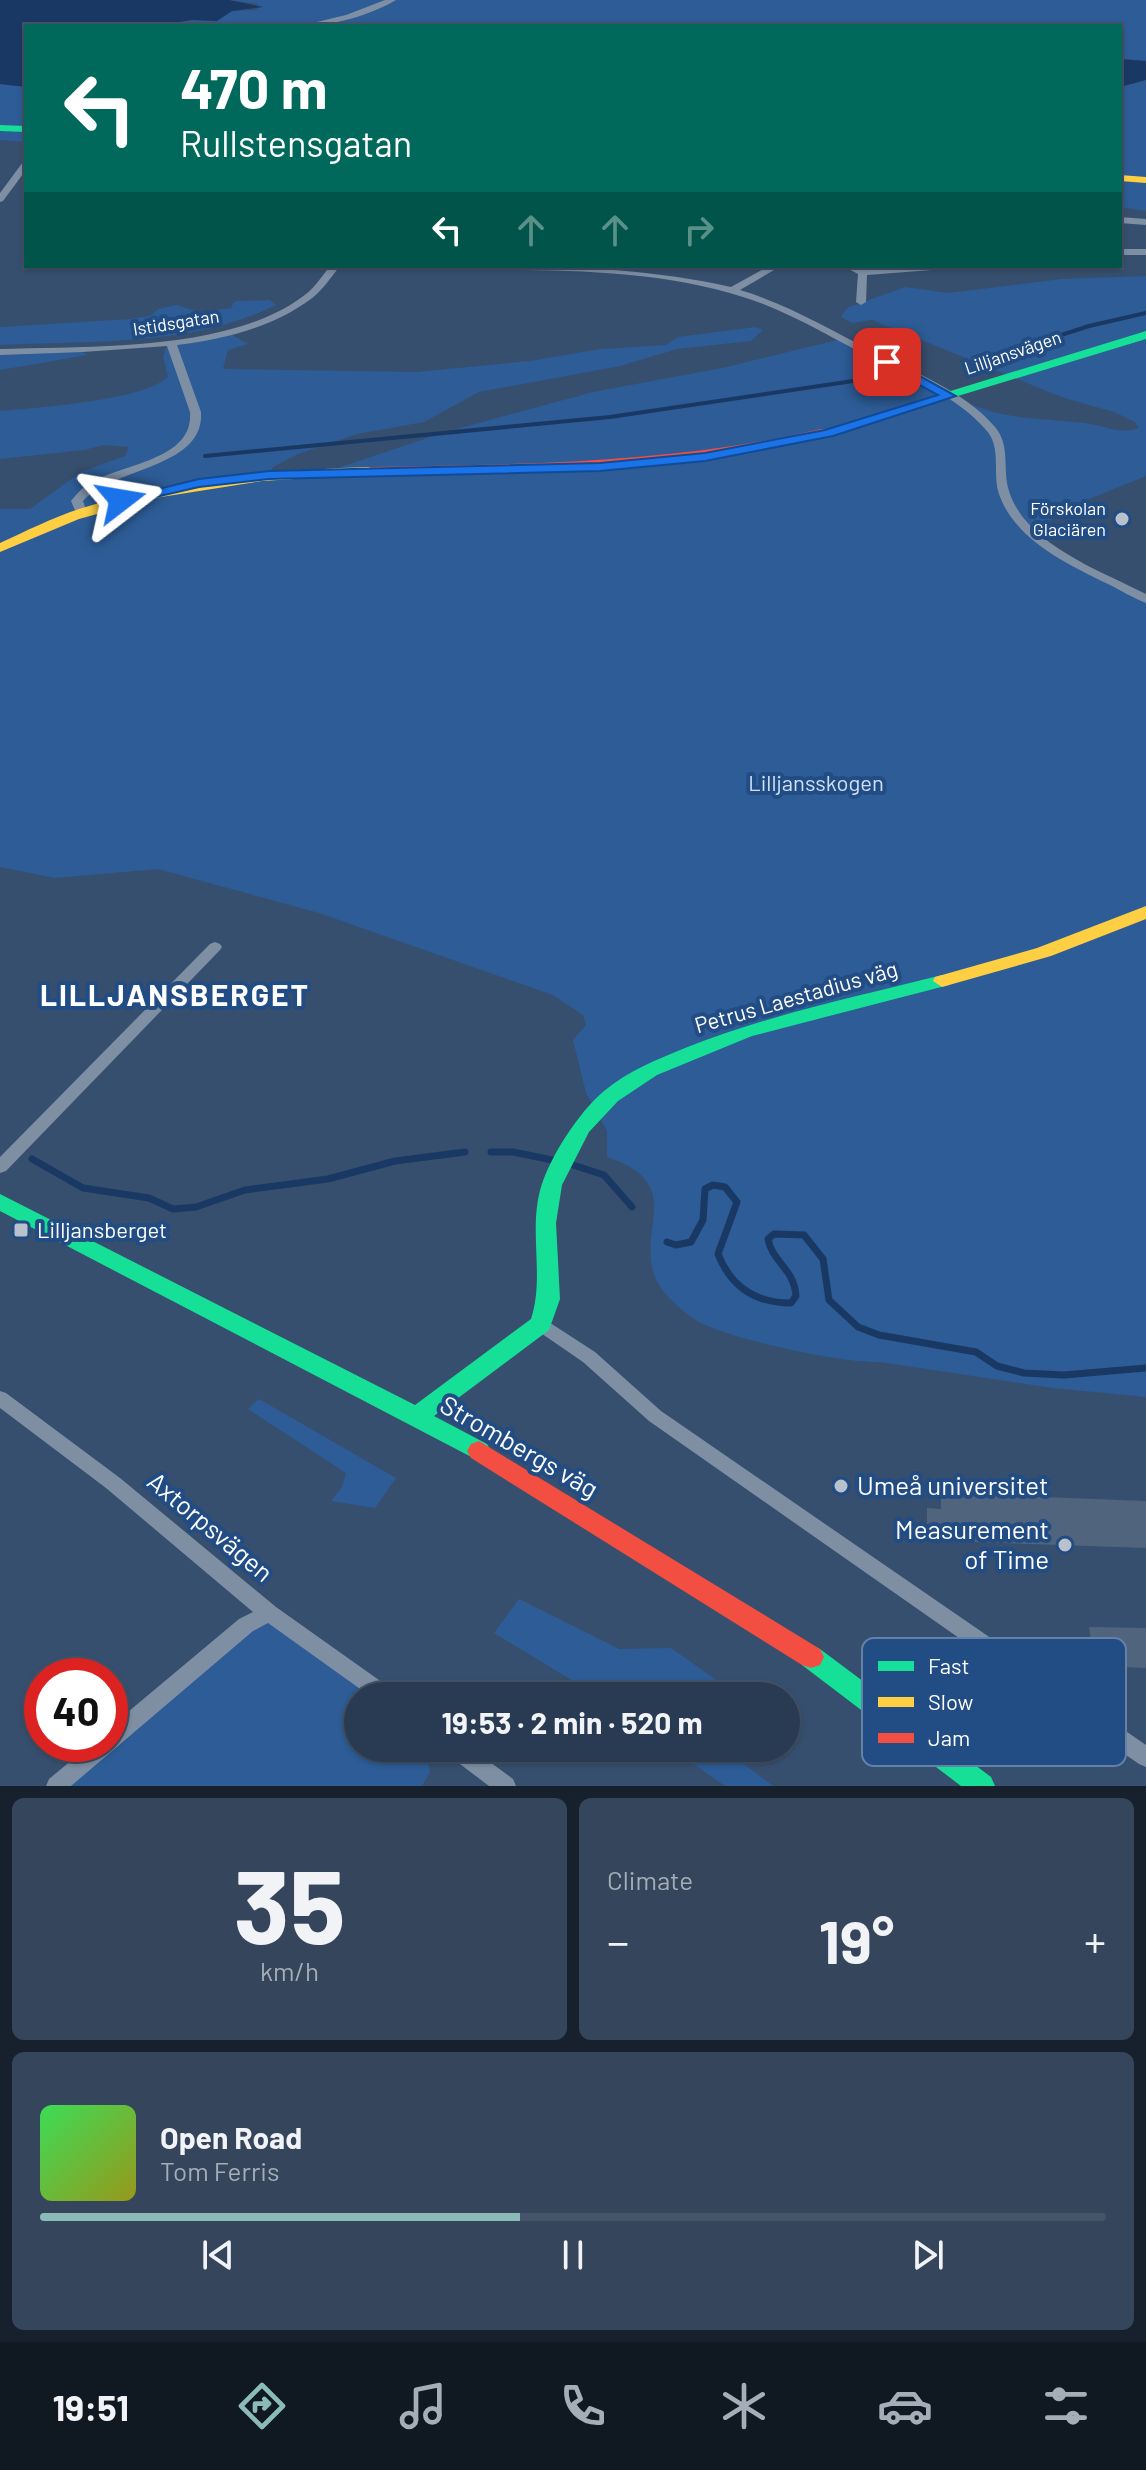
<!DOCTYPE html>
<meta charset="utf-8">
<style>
body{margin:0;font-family:Barlow,sans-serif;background:#35465c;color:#f1f3f6;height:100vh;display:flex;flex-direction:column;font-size:30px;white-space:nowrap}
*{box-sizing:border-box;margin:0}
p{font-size:26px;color:#a5adb8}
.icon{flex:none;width:44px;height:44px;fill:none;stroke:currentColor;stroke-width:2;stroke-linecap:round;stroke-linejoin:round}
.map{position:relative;height:1786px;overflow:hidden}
.details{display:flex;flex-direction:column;gap:12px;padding:12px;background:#17202d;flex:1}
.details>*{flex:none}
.hud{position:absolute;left:24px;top:24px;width:1098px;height:244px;border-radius:0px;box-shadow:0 2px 6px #0004,0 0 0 2px #455569;background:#00695c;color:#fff;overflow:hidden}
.speed{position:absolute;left:24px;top:1658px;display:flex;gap:16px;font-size:40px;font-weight:700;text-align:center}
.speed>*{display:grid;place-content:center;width:104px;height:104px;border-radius:50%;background:#293b52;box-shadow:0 2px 6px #0004,0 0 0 2px #455569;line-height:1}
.speed .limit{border:12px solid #d22;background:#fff;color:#111}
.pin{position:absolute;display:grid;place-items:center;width:68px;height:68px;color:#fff;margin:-34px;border-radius:16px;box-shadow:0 4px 12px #0006}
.me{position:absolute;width:88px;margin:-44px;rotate:76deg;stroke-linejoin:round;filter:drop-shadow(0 0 6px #0008)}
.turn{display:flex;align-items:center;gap:28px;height:168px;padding:0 24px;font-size:36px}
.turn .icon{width:104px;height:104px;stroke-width:2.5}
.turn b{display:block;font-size:56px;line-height:68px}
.lanes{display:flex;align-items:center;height:76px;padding:0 24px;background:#0003;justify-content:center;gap:40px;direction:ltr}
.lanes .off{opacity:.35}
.big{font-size:60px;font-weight:700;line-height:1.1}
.details .widget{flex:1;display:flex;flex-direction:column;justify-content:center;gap:12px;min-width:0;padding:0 28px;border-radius:12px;background:#35465c}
.details .dial{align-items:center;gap:0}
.dial b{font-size:104px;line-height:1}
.song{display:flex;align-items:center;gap:24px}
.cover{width:96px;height:96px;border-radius:12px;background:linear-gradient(135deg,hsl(130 70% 55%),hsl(60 70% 35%))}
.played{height:8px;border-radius:4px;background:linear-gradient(90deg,#8bbbb9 45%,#455569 45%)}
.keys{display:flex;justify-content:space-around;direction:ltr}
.heat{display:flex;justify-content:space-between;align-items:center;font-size:44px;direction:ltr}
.details .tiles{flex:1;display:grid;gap:12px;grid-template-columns:1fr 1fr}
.widget:last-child{grid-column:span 2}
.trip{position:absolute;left:344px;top:1682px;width:456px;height:80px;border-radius:40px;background:#293b52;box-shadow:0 2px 6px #0004,0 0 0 2px #455569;font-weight:700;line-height:80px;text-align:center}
.menu{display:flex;height:128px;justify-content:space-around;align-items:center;background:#101821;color:#a5adb8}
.menu .icon{width:56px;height:56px}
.menu .selected{color:#8bbbb9}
.menu b{font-size:36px;color:#f1f3f6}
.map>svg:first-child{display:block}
.green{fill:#2d5c96}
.water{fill:#193964}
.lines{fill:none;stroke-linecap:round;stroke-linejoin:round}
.stream-far1{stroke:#193964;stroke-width:4}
.stream{stroke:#193964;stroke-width:7}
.building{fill:#51647d}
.street{fill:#7e8fa4;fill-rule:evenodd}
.fast{fill:#16e098;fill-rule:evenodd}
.slow{fill:#ffcf43;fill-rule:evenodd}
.jam{fill:#f24e42;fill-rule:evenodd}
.route{fill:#1a73e8;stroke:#114b97;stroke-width:2}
.poi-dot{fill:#b9c1cc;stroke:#214c84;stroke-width:3}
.labels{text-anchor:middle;stroke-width:8;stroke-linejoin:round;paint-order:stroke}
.far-street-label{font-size:18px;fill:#fff;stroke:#214c84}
.far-poi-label{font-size:18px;fill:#fff;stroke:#214c84;text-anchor:end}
.park-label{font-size:22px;fill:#cde0f7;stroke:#214c84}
.street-label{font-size:22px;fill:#fff;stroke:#214c84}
.poi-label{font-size:22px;fill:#fff;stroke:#214c84;text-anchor:start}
.near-street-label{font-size:26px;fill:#fff;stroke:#214c84}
.near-poi-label{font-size:26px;fill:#fff;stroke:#214c84;text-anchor:start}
.district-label{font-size:30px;font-weight:bold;letter-spacing:2px;fill:#fff;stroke:#214c84}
.key{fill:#214c84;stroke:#6482a9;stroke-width:2}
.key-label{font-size:22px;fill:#fff}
</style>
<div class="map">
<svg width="1146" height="1786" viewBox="0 0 1146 1786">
<rect width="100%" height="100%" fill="#374f6e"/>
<!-- green -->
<g class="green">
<polygon points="230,0 1146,0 1146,61 1120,59 1120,26 154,26 192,20 216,21 232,11 257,10 257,4"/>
<polygon points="1146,80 1146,211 1120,207 1120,87"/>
<polygon points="0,84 26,87 26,142 0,140"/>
<path d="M1146,276V476L1065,509L1032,535L1146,599V1397L1053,1388L880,1362C840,1363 746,1342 708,1326C693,1321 670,1301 661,1288C627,1237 694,1186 607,1157V1131L586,1093L573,1040L586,1025L583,1015L553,995L319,913L158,869L55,878L0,867V509H30L81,472L125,456L129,447L104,445L84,450L0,459V411C33,408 150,400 168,376L163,357L167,344L227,332L248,344L228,350L223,369L416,372L530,361L601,349L666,345L678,337L756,327L763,330L751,341L677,349L620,366L479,392L424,422L357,434L298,454L273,467L269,475L323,473L442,433L593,392L722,368L842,339C887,363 932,392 981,408C1014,420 1051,419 1085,423C1104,426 1121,435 1139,428L1135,422L1114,412L1064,398L872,320L852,323L841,317L847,308L905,287L949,293L1062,279Z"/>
<path d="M270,300L276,305C191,347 92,340 0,345V327L131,319L150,316L158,309L176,305L200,312L231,308L234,302L239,301Z"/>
<polygon points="77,349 88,355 0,370 0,352"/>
<polygon points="259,1399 396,1478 375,1508 331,1501 342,1487 346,1473 248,1409"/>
<polygon points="519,1599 619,1649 671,1648 739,1696 598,1696 494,1633"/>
<polygon points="269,1613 386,1696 358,1696 358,1748 425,1748 430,1772 422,1786 56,1786"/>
<polygon points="671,1748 739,1748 735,1757 773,1786 725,1786"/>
</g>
<!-- water -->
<g class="water">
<polygon points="0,0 229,0 263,7 232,11 217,21 192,20 153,26 26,26 26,87 0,84"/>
<polygon points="1120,59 1146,61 1146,80 1120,87"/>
</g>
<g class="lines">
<!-- stream-far1 -->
<g class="stream-far1">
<polyline points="987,359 1089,326 1146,313"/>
<polyline points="205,456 610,417 880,377"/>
</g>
<!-- stream -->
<g class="stream">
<polyline points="491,1152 513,1152 557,1161"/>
<polyline points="32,1159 83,1188 149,1198 173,1209 196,1207 245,1190 328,1179 395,1161 465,1152"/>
<polyline points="567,1163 604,1175 632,1207"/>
<path d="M667,1242L676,1245L691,1242L703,1220L705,1189L713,1185L725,1187L737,1202L718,1254C731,1287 756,1303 791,1303L796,1296C794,1268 772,1262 768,1239L774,1234L804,1235L823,1259L829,1300L858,1327L879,1335L976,1352L997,1366L1024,1373L1064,1375L1146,1368"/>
</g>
</g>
<!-- building -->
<g class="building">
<polygon points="941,1493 1146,1501 1146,1548 947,1541 943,1525 927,1524 927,1508 941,1509"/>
<polygon points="1089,1627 1146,1628 1146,1668 1095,1666"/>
</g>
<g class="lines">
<!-- street -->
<g class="street">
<path d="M385,0H396C369,16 332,26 300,26L346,15Z"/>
<polygon points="26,161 26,170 3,201 0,202 0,193 23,162"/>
<polygon points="1120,217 1146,219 1146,225 1120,223"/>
<rect x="1120" y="249" width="26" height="6"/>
<path d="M330,266H340C331,277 322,291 311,299C273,327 223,340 177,345L201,412C205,468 114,467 83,501L87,513L81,516L77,515L71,501C75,496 79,491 84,487C115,463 194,463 190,412L167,346L83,352L0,355V349C89,346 233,352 306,294C315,287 323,275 330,266Z"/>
<path d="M407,266C516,266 624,263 731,287L769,266H781L740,290C787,304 829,329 872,351C913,372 965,391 995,427C1011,446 1002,469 1009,491C1025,544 1101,571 1146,594V603C1133,598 1120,590 1108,584C1067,564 1015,540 999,494C992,473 1002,447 986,430C958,397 912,378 874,359C831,338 789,311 743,297C638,263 521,272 412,269Z"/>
<path d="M843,266C853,266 861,270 869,270C896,269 923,266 950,266L945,269L867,275L866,302L861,305L856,302L858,274Z"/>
<polygon points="215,942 220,944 222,947 220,950 6,1171 0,1173 0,1157 210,944"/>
<polygon points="541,1317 595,1352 661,1411 1146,1745 1146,1767 1139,1764 649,1421 583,1362 535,1329 532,1324 535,1319"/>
<polygon points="0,1391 6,1393 120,1478 276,1607 393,1690 396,1696 370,1696 268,1623 253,1631 71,1786 46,1786 49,1779 91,1744 110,1744 110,1727 239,1619 253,1612 106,1488 0,1408"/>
<polygon points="445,1748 471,1748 513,1779 516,1786 489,1786 448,1755"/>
</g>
<!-- fast -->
<g class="fast">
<polygon points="0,125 26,126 26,132 0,131"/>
<polygon points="1146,331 1146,339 826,436 816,436 814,433"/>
<path d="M942,975L951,981L949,985L752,1036L657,1075L618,1101L589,1132L562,1185L556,1223L560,1299L549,1330L434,1416L487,1444L491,1451L487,1458L479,1461L0,1211V1194L415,1405L531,1319C545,1276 528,1231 541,1187C551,1155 579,1112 604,1091C628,1071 656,1060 685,1048C768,1015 855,997 942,975Z"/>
<polygon points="811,1646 820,1649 991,1777 995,1786 961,1786 802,1665 798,1657 802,1649"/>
</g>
<!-- slow -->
<g class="slow">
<polygon points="1120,175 1146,177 1146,183 1120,181"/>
<path d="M370,467L377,471L375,474L262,481L155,498L79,519L0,552V543C26,531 52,518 79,509C174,480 272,470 370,467Z"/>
<polygon points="1146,906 1146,919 1051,956 942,987 933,981 935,977 1037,948"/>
</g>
<!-- jam -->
<g class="jam">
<path d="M821,429L826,430V436C676,473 524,472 370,475L363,471L370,467C522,464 672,464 821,429Z"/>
<polygon points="479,1441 820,1649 824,1657 820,1665 811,1668 802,1665 471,1458 467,1451 471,1444"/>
</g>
</g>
<!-- route -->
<polygon class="route" points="887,358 956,396 833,436 705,461 600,471 269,479 199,487 121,505 114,500 199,479 269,471 600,463 705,453 825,430 938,395 882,365 880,362"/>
<!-- markers -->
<g class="poi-dot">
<circle cx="1122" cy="519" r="8"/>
<rect x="13" y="1222" width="16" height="16" rx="4"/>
<circle cx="841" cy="1486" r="8"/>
<circle cx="1065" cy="1545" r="8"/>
</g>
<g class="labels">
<!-- far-street labels -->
<g class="far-street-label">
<text transform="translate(176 323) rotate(-9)" y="6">Istidsgatan</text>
<text transform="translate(1013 353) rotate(-19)" y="6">Lilljansvägen</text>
</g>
<!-- far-poi labels -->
<g class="far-poi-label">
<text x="1106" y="515">Förskolan<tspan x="1106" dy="21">Glaciären</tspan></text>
</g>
<!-- park labels -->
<g class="park-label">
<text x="816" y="791">Lilljansskogen</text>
</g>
<!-- street labels -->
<g class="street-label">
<text transform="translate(796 997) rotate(-16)" y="8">Petrus Laestadius väg</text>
</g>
<!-- poi labels -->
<g class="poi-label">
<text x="37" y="1238">Lilljansberget</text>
</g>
<!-- near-street labels -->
<g class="near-street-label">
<text transform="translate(519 1447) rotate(30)" y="9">Strombergs väg</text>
<text transform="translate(210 1527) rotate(40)" y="9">Axtorpsvägen</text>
</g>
<!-- near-poi labels -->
<g class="near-poi-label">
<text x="857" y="1495">Umeå universitet</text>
<text x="1049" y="1539" text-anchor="end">Measurement<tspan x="1049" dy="30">of Time</tspan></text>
</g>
<!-- district labels -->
<g class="district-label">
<text x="175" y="1006">LILLJANSBERGET</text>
</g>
</g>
<!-- legend -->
<rect x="862" y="1638" width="264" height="128" rx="12" class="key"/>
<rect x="878" y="1661" width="36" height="10" fill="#16e098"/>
<rect x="878" y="1697" width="36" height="10" fill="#ffcf43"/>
<rect x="878" y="1733" width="36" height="10" fill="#f24e42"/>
<g class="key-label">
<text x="928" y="1674">Fast</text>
<text x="928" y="1710">Slow</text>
<text x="928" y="1746">Jam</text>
</g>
</svg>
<div class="speed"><div class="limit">40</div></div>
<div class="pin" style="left:887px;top:362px;background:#d93025"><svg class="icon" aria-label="arrive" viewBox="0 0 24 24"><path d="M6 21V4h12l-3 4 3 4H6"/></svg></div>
<svg class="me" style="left:121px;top:500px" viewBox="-20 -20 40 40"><path d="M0-17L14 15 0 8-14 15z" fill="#1a73e8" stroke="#fff" stroke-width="4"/></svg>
<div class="trip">19:53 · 2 min · 520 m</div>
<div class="hud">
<div class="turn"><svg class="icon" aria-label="left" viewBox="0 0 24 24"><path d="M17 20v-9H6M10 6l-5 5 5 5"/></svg><div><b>470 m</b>Rullstensgatan</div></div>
<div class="lanes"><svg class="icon" aria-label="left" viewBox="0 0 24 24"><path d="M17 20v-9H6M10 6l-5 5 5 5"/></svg><svg class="icon off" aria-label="ahead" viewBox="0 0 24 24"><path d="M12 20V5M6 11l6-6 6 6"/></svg><svg class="icon off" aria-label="ahead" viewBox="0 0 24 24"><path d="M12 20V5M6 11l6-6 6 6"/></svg><svg class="icon off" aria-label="right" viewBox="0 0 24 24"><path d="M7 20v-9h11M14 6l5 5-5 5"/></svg></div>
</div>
</div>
<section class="details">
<div class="tiles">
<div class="widget dial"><b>35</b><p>km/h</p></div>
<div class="widget"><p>Climate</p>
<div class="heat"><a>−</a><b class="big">19°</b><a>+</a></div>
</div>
<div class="widget">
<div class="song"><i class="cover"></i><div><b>Open Road</b><p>Tom Ferris</p></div></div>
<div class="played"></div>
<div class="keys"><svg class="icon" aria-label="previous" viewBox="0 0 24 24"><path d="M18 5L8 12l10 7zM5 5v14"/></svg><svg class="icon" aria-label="pause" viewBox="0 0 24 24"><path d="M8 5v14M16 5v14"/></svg><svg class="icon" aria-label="next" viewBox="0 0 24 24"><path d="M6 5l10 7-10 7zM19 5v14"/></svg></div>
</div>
</div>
</section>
<nav class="menu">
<b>19:51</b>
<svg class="icon selected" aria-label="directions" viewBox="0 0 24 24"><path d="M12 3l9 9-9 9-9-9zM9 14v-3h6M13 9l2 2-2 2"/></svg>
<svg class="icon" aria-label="music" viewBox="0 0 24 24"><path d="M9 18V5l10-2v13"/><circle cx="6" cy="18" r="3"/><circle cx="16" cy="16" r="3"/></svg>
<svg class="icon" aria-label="phone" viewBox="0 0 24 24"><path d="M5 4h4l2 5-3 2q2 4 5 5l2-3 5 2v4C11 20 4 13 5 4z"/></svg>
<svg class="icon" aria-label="climate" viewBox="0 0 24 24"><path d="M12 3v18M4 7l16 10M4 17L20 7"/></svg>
<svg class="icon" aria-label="car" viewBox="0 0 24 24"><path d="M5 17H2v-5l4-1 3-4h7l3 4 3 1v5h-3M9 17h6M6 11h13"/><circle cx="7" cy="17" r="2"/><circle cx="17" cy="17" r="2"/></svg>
<svg class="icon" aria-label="filters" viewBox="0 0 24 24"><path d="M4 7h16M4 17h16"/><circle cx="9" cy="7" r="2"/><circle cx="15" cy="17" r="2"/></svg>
</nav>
